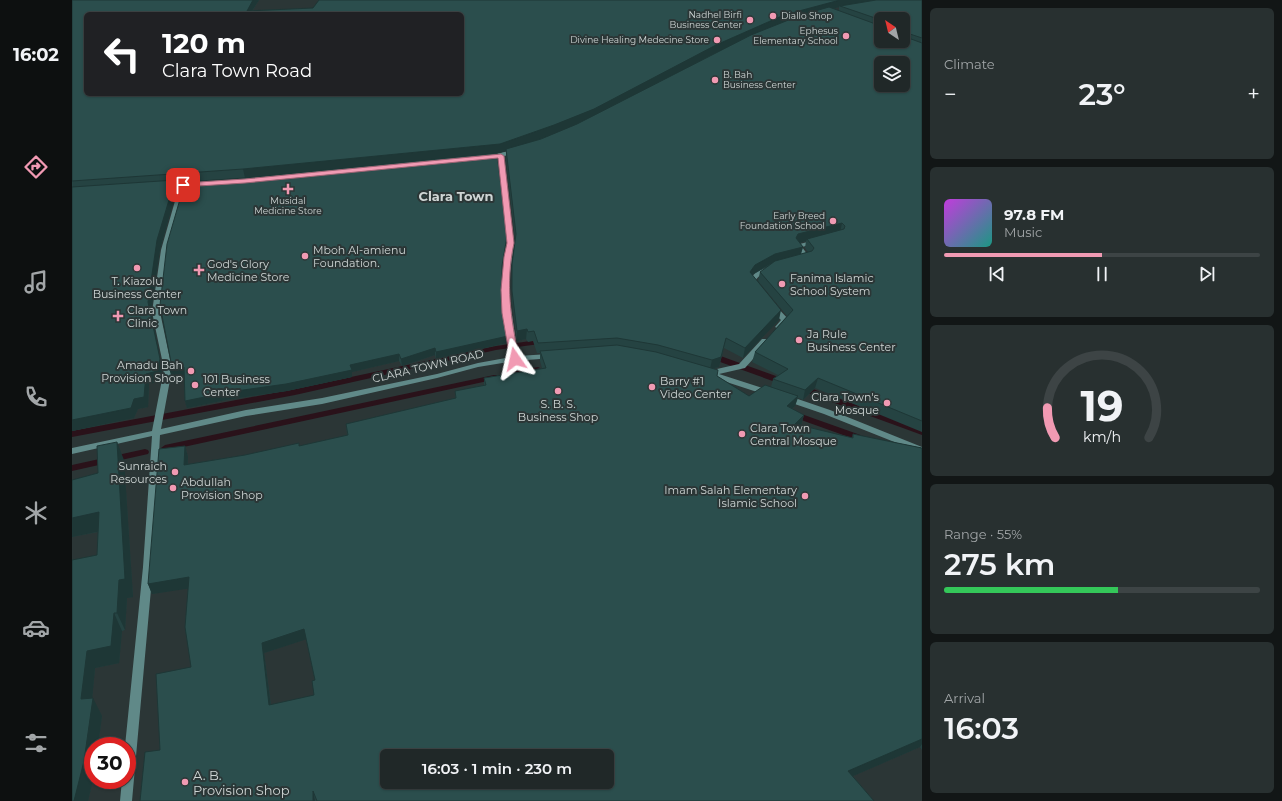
<!DOCTYPE html>
<meta charset="utf-8">
<style>
body{margin:0;font-family:Montserrat,sans-serif;background:#283030;color:#f1f3f6;height:100vh;display:flex;flex-direction:column;font-size:15px;white-space:nowrap}
*{box-sizing:border-box;margin:0}
p{font-size:13px;color:#a2a6a8}
.icon{flex:none;width:22px;height:22px;fill:none;stroke:currentColor;stroke-width:2;stroke-linecap:round;stroke-linejoin:round}
.map{position:relative;flex:1;overflow:hidden}
.side{display:flex;flex-direction:column;gap:8px;padding:8px;background:#121616;width:360px}
.side>*{flex:none}
.hud{position:absolute;left:12px;top:12px;width:380px;height:84px;border-radius:6px;box-shadow:0 1px 3px #0004,0 0 0 1px #3d4445;background:#202124;color:#fff;overflow:hidden}
.needle{width:26px;rotate:325deg}
.buttons{position:absolute;left:802px;top:12px;display:grid;gap:8px}
.buttons a{display:grid;place-items:center;width:36px;height:36px;border-radius:6px;background:#202828;box-shadow:0 1px 3px #0004,0 0 0 1px #3d4445;font-size:20px}
.speed{position:absolute;left:12px;top:737px;display:flex;gap:8px;font-size:20px;font-weight:700;text-align:center}
.speed>*{display:grid;place-content:center;width:52px;height:52px;border-radius:50%;background:#202828;box-shadow:0 1px 3px #0004,0 0 0 1px #3d4445;line-height:1}
.speed .limit{border:6px solid #d22;background:#fff;color:#111}
.pin{position:absolute;display:grid;place-items:center;width:34px;height:34px;color:#fff;margin:-17px;border-radius:8px;box-shadow:0 2px 6px #0006}
.me{position:absolute;width:44px;margin:-22px;rotate:349deg;stroke-linejoin:round;filter:drop-shadow(0 0 3px #0008)}
.turn{display:flex;align-items:center;gap:14px;height:84px;padding:0 12px;font-size:18px}
.turn .icon{width:52px;height:52px;stroke-width:2.5}
.turn b{display:block;font-size:28px;line-height:34px}
.big{font-size:30px;font-weight:600;line-height:1.1}
.side .tile{flex:1;display:flex;flex-direction:column;justify-content:center;gap:6px;min-width:0;padding:0 14px;border-radius:6px;background:#283030}
.side .dial{align-items:center;gap:0}
.dial svg{height:104px;overflow:visible;fill:none;stroke:#3d4445;stroke-width:7;stroke-linecap:round;text-anchor:middle}
.dial text{fill:#f1f3f6;stroke:none}
.song{display:flex;align-items:center;gap:12px}
.cover{width:48px;height:48px;border-radius:6px;background:linear-gradient(135deg,hsl(290 70% 55%),hsl(170 70% 35%))}
.played{height:4px;border-radius:2px;background:linear-gradient(90deg,#f19ab3 50%,#3d4445 50%)}
.keys{display:flex;justify-content:space-around;direction:ltr}
.heat{display:flex;justify-content:space-between;align-items:center;font-size:22px;direction:ltr}
.charge{height:6px;border-radius:3px;background:linear-gradient(90deg,#34c759 55%,#3d4445 0)}
.trip{position:absolute;left:308px;top:749px;width:234px;height:40px;border-radius:6px;background:#202828;box-shadow:0 1px 3px #0004,0 0 0 1px #3d4445;font-weight:600;line-height:40px;text-align:center}
main{display:flex;flex:1;min-height:0}
.dock{display:flex;flex-direction:column;width:72px;justify-content:space-around;align-items:center;background:#0d1010;color:#a2a6a8}
.dock .icon{width:28px;height:28px}
.dock .on{color:#f19ab3}
.dock b{font-size:18px;color:#f1f3f6}
.map>svg:first-child{display:block}
.lines{fill:none;stroke-linecap:round;stroke-linejoin:round}
.stream{fill:#2a121a;fill-rule:evenodd}
.street{fill:#608988;fill-rule:evenodd}
.wall{fill:#254342;fill-rule:evenodd}
.shaded-wall{fill:#1e3736}
.building{fill:#2b4e4d;stroke:#1e3736;fill-rule:evenodd}
.route{fill:#f19ab3;stroke:#9d6474}
.poi-dot{fill:#f19ab3;stroke:#2b3636;stroke-width:1.5}
.labels{text-anchor:middle;stroke-width:4;stroke-linejoin:round;paint-order:stroke}
.far-poi-label{font-size:9px;fill:#ced5d4;stroke:#2b3636;text-anchor:end}
.poi-label{font-size:11px;fill:#ced5d4;stroke:#2b3636;text-anchor:start}
.street-label{font-size:11px;fill:#ced5d4;stroke:#2b3636}
.far-district-label{font-size:13px;font-weight:bold;fill:#ced5d4;stroke:#2b3636}
.near-poi-label{font-size:13px;fill:#ced5d4;stroke:#2b3636;text-anchor:start}
</style>
<main>
<nav class="dock">
<b>16:02</b>
<svg class="icon on" aria-label="directions" viewBox="0 0 24 24"><path d="M12 3l9 9-9 9-9-9zM9 14v-3h6M13 9l2 2-2 2"/></svg>
<svg class="icon" aria-label="music" viewBox="0 0 24 24"><path d="M9 18V5l10-2v13"/><circle cx="6" cy="18" r="3"/><circle cx="16" cy="16" r="3"/></svg>
<svg class="icon" aria-label="phone" viewBox="0 0 24 24"><path d="M5 4h4l2 5-3 2q2 4 5 5l2-3 5 2v4C11 20 4 13 5 4z"/></svg>
<svg class="icon" aria-label="climate" viewBox="0 0 24 24"><path d="M12 3v18M4 7l16 10M4 17L20 7"/></svg>
<svg class="icon" aria-label="car" viewBox="0 0 24 24"><path d="M5 17H2v-5l4-1 3-4h7l3 4 3 1v5h-3M9 17h6M6 11h13"/><circle cx="7" cy="17" r="2"/><circle cx="17" cy="17" r="2"/></svg>
<svg class="icon" aria-label="filters" viewBox="0 0 24 24"><path d="M4 7h16M4 17h16"/><circle cx="9" cy="7" r="2"/><circle cx="15" cy="17" r="2"/></svg>
</nav>
<div class="map">
<svg width="850" height="801" viewBox="0 0 850 801">
<rect width="100%" height="100%" fill="#2b3636"/>
<g class="lines">
<!-- stream -->
<g class="stream">
<polygon points="472,339 475,339 476,341 475,343 424,350 223,395 0,437 0,431 223,389 424,346"/>
<polygon points="637,354 643,354 715,380 716,382 715,384 709,384 637,358 636,356"/>
<polygon points="466,367 470,369 469,371 434,377 430,375 434,373"/>
<polygon points="422,375 425,375 426,377 425,379 93,451 89,448 93,445"/>
<polygon points="730,385 850,429 850,435 727,390 726,388"/>
<polygon points="721,411 794,437 795,439 794,441 788,441 718,416 717,414 718,412"/>
<polygon points="73,449 76,450 77,452 76,454 0,471 0,465"/>
</g>
<!-- street -->
<g class="street">
<path d="M444,150L447,152L446,153L432,156L442,243L438,273V301L446,356L477,354H480L481,356L480,358L443,361L406,367L365,378L250,404L174,416L88,435L81,567L60,801H48L50,780H55V746H53L71,567L80,436L0,454V448L80,431L92,369L80,312L89,250L107,187L95,188L92,186C97,183 119,182 124,185L121,187H113L95,250L88,312L100,369L89,429L174,410L250,398L365,374L406,363L439,357L431,301V273L436,243L426,157L416,159L413,157L416,155Z"/>
<polygon points="743,240 746,242 745,243 730,247 738,258 733,260 729,260 728,259 731,257 723,246 724,245"/>
<path d="M697,267L699,268V270C693,272 687,275 683,281L687,286L686,287H682L677,281C681,273 688,269 697,267Z"/>
<polygon points="698,306 704,306 717,320 710,329 707,329 703,327 709,320 698,310 697,308"/>
<polygon points="690,339 696,339 697,341 673,368 647,374 700,391 701,393 700,395 694,395 633,375 632,373 636,371 667,364"/>
<polygon points="714,395 758,410 850,447 850,453 752,414 711,400 710,398"/>
</g>
</g>
<!-- wall -->
<g class="wall">
<path d="M0,0H187L181,10L850,0V432L743,388L731,400L726,398L723,406L720,409L732,415L729,425L780,438L781,434L850,448V750L848,747L781,776L802,801H68L88,750L119,667L116,588L80,594L76,584L113,446L116,457V464L227,446L275,435L274,424L383,398V391L412,385V378L470,368L468,361V353H465L461,341L456,342L454,339L445,341L440,301V264L443,238L434,158V150L428,153L173,178L103,182L105,189L88,250L79,312L90,369L88,381L77,384L76,407L66,409L62,418L0,431ZM767,7V11L760,9ZM809,19H831V41H809ZM655,47L597,77L643,53ZM734,241L733,248L736,252L729,254L731,247L728,243ZM700,264L688,272L686,281L715,316L683,352L680,362L706,375L701,379L699,387L677,396L645,376L641,369L647,367L652,348L671,358L707,320L680,275ZM234,639L243,680L242,695L199,705L192,653Z"/>
<polygon points="435,236 434,243 430,273 430,294 435,343 364,359 363,355 330,366 327,361 280,372 280,377 215,391 159,399 115,408 113,401 112,374 100,378 98,371"/>
<polygon points="52,460 61,597 55,598 53,630 50,631 47,663 23,668 20,698 30,716 26,746 21,746 21,780 16,801 26,532 0,537 0,480 26,473"/>
</g>
<!-- shaded-wall -->
<g class="shaded-wall">
<polygon points="181,0 187,0 178,14 175,11"/>
<polygon points="768,0 813,0 768,6 767,7 710,23 643,53 522,117 482,134 428,153 173,178 171,169 644,45 712,15"/>
<polygon points="103,180 105,189 88,250 79,312 90,369 88,381 77,384 76,407 66,409 62,418 0,431 0,420 76,302 85,240"/>
<polygon points="770,223 768,233 735,239 734,241 724,244 724,238 726,234"/>
<polygon points="435,236 434,243 430,273 430,266"/>
<polygon points="731,247 728,256 700,263 681,274 676,282 678,272 683,265 703,254"/>
<polygon points="709,310 707,320 671,358 673,348"/>
<polygon points="455,329 454,339 445,341 445,331"/>
<polygon points="436,336 435,343 364,359 364,352"/>
<polygon points="654,338 647,367 638,369 640,360"/>
<polygon points="363,348 363,355 330,366 329,359"/>
<polygon points="327,354 327,361 280,372 280,377 215,391 159,399 115,408 113,401 157,392"/>
<polygon points="112,367 114,374 100,378 98,371"/>
<polygon points="746,378 743,388 731,400 733,390"/>
<polygon points="726,396 723,406 712,416 715,406"/>
<polygon points="732,415 729,425 723,424"/>
<polygon points="45,442 52,460 61,597 55,598 53,630 45,613"/>
<polygon points="113,446 116,457 115,475 112,465"/>
<polygon points="27,512 34,530 0,537 0,518"/>
<polygon points="117,577 120,588 80,594 76,584"/>
<polygon points="42,613 50,631 47,663 23,668 19,711 21,698 30,716 26,746 21,746 21,780 16,801 2,801 9,699 15,651"/>
<polygon points="232,629 235,639 192,653 200,715 197,705 190,643"/>
<polygon points="850,739 850,744 848,747 772,780 776,771"/>
<polygon points="241,791 243,801 241,801"/>
</g>
<!-- building -->
<g class="building">
<path d="M0,0H181L175,11L241,8L247,0H768L712,15L644,45L522,109L482,125L428,144L171,169L0,181ZM14,14H390V94H14Z"/>
<polygon points="804,0 850,0 850,38 832,32 831,32 831,19 809,19 809,20 768,6"/>
<path d="M757,7L809,26V41H831V36L850,43V421L746,378L733,390L701,379L716,369L683,352L721,310L688,272L703,261L740,251L742,248L735,239L772,229L773,226L770,223L726,234L724,238L731,247L703,254L683,265L678,272L709,310L673,348L654,338L649,357L640,360L586,345L545,338L466,343L462,331L456,332L455,329L445,331L440,291V264L444,234L434,149L469,139L505,124L679,35L729,15ZM809,63H831V85H809Z"/>
<polygon points="425,153 435,236 430,266 430,294 436,336 364,352 363,348 329,359 327,354 278,365 280,370 214,384 157,392 113,401 112,367 98,371 99,362 88,305 95,244 113,182 172,178"/>
<polygon points="103,180 85,240 76,302 88,359 85,371 74,374 72,397 62,399 59,408 0,420 0,187"/>
<path d="M545,345L584,352L646,370L645,376L677,396L693,385L726,396L715,406L732,415L723,424L781,438V434L850,448V739L776,771L802,801H245L241,791V801H68L73,752L88,750L84,674L119,667L113,627L117,577L76,584L87,449L113,446L112,465L173,455L227,443V446L276,435L274,424L384,398L383,391L414,385L412,378L474,368L468,351ZM232,629L243,680L240,681L242,695L197,705L190,643ZM315,756H535V782H315Z"/>
<polygon points="45,442 53,579 47,580 45,613 42,613 39,646 15,651 9,699 21,698 12,761 2,801 0,801 0,560 25,555 27,512 0,518 0,480 26,473 25,446"/>
</g>
<!-- route -->
<path class="route" d="M429,154L432,156L442,243C433,285 439,318 447,359L443,362L438,359L430,313L429,290L432,257L435,243L426,158L173,183L111,187L108,185L111,183L173,179Z"/>
<!-- markers -->
<g class="poi-dot">
<circle cx="701" cy="16" r="4"/>
<circle cx="678" cy="20" r="4"/>
<circle cx="774" cy="36" r="4"/>
<circle cx="645" cy="40" r="4"/>
<circle cx="643" cy="80" r="4"/>
<path d="M214 183h4v4h4v4h-4v4h-4v-4h-4v-4h4z"/>
<circle cx="761" cy="221" r="4"/>
<circle cx="233" cy="256" r="4"/>
<circle cx="65" cy="268" r="4"/>
<path d="M125 264h4v4h4v4h-4v4h-4v-4h-4v-4h4z"/>
<circle cx="710" cy="284" r="4"/>
<path d="M44 310h4v4h4v4h-4v4h-4v-4h-4v-4h4z"/>
<circle cx="727" cy="340" r="4"/>
<circle cx="119" cy="371" r="4"/>
<circle cx="123" cy="385" r="4"/>
<circle cx="580" cy="387" r="4"/>
<circle cx="486" cy="391" r="4"/>
<circle cx="815" cy="403" r="4"/>
<circle cx="670" cy="434" r="4"/>
<circle cx="103" cy="472" r="4"/>
<circle cx="101" cy="488" r="4"/>
<circle cx="733" cy="496" r="4"/>
<circle cx="113" cy="782" r="4"/>
</g>
<g class="labels">
<!-- far-poi labels -->
<g class="far-poi-label">
<text x="670" y="18">Nadhel Birfi<tspan x="670" dy="10">Business Center</tspan></text>
<text x="709" y="19" text-anchor="start">Diallo Shop</text>
<text x="766" y="34">Ephesus<tspan x="766" dy="10">Elementary School</tspan></text>
<text x="637" y="43">Divine Healing Medecine Store</text>
<text x="651" y="78" text-anchor="start">B. Bah<tspan x="651" dy="10">Business Center</tspan></text>
<text x="216" y="204" text-anchor="middle">Musidal<tspan x="216" dy="10">Medicine Store</tspan></text>
<text x="753" y="219">Early Breed<tspan x="753" dy="10">Foundation School</tspan></text>
</g>
<!-- poi labels -->
<g class="poi-label">
<text x="241" y="254">Mboh Al-amienu<tspan x="241" dy="13">Foundation.</tspan></text>
<text x="135" y="268">God's Glory<tspan x="135" dy="13">Medicine Store</tspan></text>
<text x="718" y="282">Fanima Islamic<tspan x="718" dy="13">School System</tspan></text>
<text x="65" y="285" text-anchor="middle">T. Kiazolu<tspan x="65" dy="13">Business Center</tspan></text>
<text x="55" y="314">Clara Town<tspan x="55" dy="13">Clinic</tspan></text>
<text x="735" y="338">Ja Rule<tspan x="735" dy="13">Business Center</tspan></text>
<text x="111" y="369" text-anchor="end">Amadu Bah<tspan x="111" dy="13">Provision Shop</tspan></text>
<text x="131" y="383">101 Business<tspan x="131" dy="13">Center</tspan></text>
<text x="588" y="385">Barry #1<tspan x="588" dy="13">Video Center</tspan></text>
<text x="807" y="401" text-anchor="end">Clara Town's<tspan x="807" dy="13">Mosque</tspan></text>
<text x="486" y="408" text-anchor="middle">S. B. S.<tspan x="486" dy="13">Business Shop</tspan></text>
<text x="678" y="432">Clara Town<tspan x="678" dy="13">Central Mosque</tspan></text>
<text x="95" y="470" text-anchor="end">Sunraich<tspan x="95" dy="13">Resources</tspan></text>
<text x="109" y="486">Abdullah<tspan x="109" dy="13">Provision Shop</tspan></text>
<text x="725" y="494" text-anchor="end">Imam Salah Elementary<tspan x="725" dy="13">Islamic School</tspan></text>
</g>
<!-- street labels -->
<g class="street-label">
<text transform="translate(356 366) rotate(-13)" y="4">CLARA TOWN ROAD</text>
</g>
<!-- far-district labels -->
<g class="far-district-label">
<text x="384" y="201">Clara Town</text>
</g>
<!-- near-poi labels -->
<g class="near-poi-label">
<text x="121" y="780">A. B.<tspan x="121" dy="15">Provision Shop</tspan></text>
</g>
</g>
</svg>
<div class="buttons">
<a><svg class="needle" viewBox="-14 -14 28 28"><path d="M0-13l5 13h-10z" fill="#e53935"/><path d="M0 13l5-13h-10z" fill="#a2a6a8"/></svg></a>
<a><svg class="icon" aria-label="layers" viewBox="0 0 24 24"><path d="M12 4l9 5-9 5-9-5zM3 14l9 5 9-5"/></svg></a>
</div>
<div class="speed"><div class="limit">30</div></div>
<div class="pin" style="left:111px;top:185px;background:#d93025"><svg class="icon" aria-label="arrive" viewBox="0 0 24 24"><path d="M6 21V4h12l-3 4 3 4H6"/></svg></div>
<svg class="me" style="left:443px;top:359px" viewBox="-20 -20 40 40"><path d="M0-17L14 15 0 8-14 15z" fill="#f19ab3" stroke="#fff" stroke-width="4"/></svg>
<div class="trip">16:03 · 1 min · 230 m</div>
<div class="hud">
<div class="turn"><svg class="icon" aria-label="left" viewBox="0 0 24 24"><path d="M17 20v-9H6M10 6l-5 5 5 5"/></svg><div><b>120 m</b>Clara Town Road</div></div>
</div>
</div>
<section class="side">
<div class="tile"><p>Climate</p>
<div class="heat"><a>−</a><b class="big">23°</b><a>+</a></div>
</div>
<div class="tile">
<div class="song"><i class="cover"></i><div><b>97.8 FM</b><p>Music</p></div></div>
<div class="played"></div>
<div class="keys"><svg class="icon" aria-label="previous" viewBox="0 0 24 24"><path d="M18 5L8 12l10 7zM5 5v14"/></svg><svg class="icon" aria-label="pause" viewBox="0 0 24 24"><path d="M8 5v14M16 5v14"/></svg><svg class="icon" aria-label="next" viewBox="0 0 24 24"><path d="M6 5l10 7-10 7zM19 5v14"/></svg></div>
</div>
<div class="tile dial"><svg viewBox="0 0 100 80">
<path d="M14 69A42 42 0 1 1 86 69"/>
<path d="M14 69A42 42 0 0 1 8 46" stroke="#f19ab3"/>
<text x="50" y="56" font-size="32" font-weight="700">19</text>
<text x="50" y="72" font-size="11">km/h</text>
</svg></div>
<div class="tile"><p>Range · 55%</p><b class="big">275 km</b><div class="charge"></div></div>
<div class="tile"><p>Arrival</p><b class="big">16:03</b></div>
</section>
</main>
